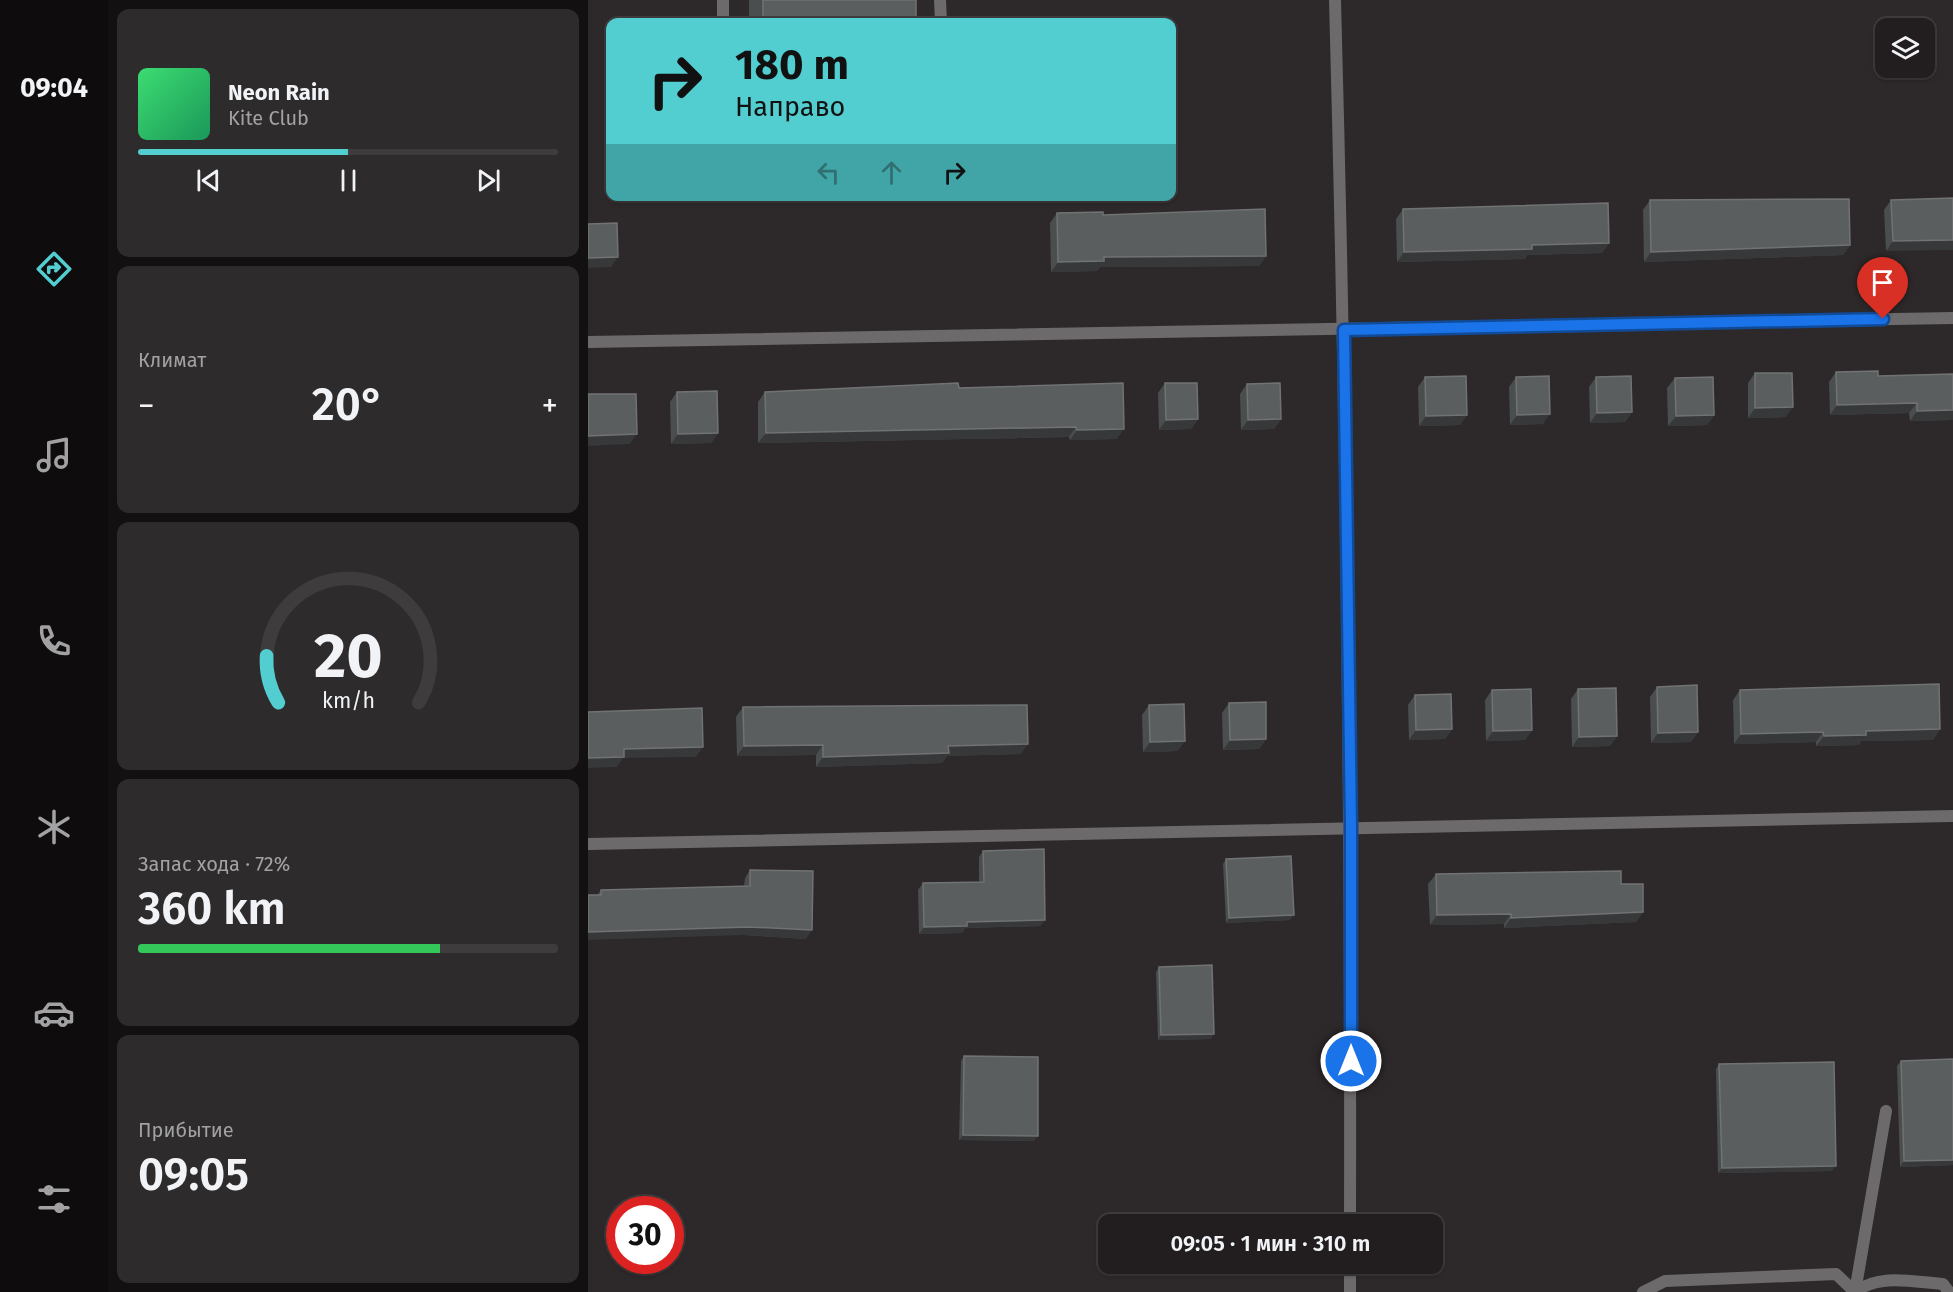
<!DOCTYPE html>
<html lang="ru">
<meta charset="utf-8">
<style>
body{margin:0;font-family:"Fira Sans",sans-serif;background:#2e2b2c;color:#f1f3f6;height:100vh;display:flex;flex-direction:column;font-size:22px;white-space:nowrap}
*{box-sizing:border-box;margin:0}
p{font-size:20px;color:#a2a2a4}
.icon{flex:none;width:33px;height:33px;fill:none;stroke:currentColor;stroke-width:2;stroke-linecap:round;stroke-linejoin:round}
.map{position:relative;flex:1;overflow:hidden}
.details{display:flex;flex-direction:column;gap:9px;padding:9px;background:#131011;width:480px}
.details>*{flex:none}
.guide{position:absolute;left:18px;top:18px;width:570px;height:183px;border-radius:12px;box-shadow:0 2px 4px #0004,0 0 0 2px #3f3c3d;background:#52cdd0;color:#111;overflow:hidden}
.buttons{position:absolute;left:1287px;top:18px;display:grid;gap:12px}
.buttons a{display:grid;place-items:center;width:60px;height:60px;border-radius:12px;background:#221e1f;box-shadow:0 2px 4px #0004,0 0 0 2px #3f3c3d;font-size:30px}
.speed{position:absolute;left:18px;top:1196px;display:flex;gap:12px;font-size:30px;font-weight:700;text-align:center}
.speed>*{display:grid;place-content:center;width:78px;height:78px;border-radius:50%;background:#221e1f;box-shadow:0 2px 4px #0004,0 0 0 2px #3f3c3d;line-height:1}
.speed .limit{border:9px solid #d22;background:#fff;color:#111}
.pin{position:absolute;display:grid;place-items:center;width:51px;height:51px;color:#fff;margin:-62px -26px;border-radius:50% 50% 50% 0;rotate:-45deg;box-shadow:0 0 6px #0007}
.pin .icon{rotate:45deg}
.me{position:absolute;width:66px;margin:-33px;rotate:0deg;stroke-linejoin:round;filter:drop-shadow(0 0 4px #0008)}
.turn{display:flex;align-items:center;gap:21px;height:126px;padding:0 30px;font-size:27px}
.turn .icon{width:78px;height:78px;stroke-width:2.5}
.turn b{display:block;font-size:42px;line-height:51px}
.lanes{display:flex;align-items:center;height:57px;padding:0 30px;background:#0003;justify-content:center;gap:30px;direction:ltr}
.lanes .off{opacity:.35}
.big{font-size:45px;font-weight:600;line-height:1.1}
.details .tile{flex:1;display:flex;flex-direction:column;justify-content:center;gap:9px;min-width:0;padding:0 21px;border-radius:12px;background:#2e2b2c}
.details .dial{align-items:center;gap:0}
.dial svg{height:156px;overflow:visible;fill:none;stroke:#3f3c3d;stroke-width:7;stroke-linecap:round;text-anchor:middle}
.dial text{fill:#f1f3f6;stroke:none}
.song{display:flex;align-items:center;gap:18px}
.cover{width:72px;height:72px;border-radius:9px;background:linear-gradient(135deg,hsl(140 70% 55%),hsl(150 70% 35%))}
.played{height:6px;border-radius:3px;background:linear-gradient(90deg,#52cdd0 50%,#3f3c3d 50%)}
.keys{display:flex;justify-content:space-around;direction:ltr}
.heat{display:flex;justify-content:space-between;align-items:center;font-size:33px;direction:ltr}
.charge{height:9px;border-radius:4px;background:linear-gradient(90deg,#34c759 72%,#3f3c3d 0)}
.trip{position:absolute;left:510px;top:1214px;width:345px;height:60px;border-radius:12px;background:#221e1f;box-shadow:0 2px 4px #0004,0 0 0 2px #3f3c3d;font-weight:600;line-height:60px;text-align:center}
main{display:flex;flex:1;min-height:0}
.tabs{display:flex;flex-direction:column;width:108px;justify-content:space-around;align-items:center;background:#0e0c0c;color:#a2a2a4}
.tabs .icon{width:42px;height:42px}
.tabs .on{color:#52cdd0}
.tabs b{font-size:27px;color:#f1f3f6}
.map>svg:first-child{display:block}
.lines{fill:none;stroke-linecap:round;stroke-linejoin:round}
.lane{stroke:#6d6a6b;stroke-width:12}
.street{stroke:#6d6a6b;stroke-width:12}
.wall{fill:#4a4e4e}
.shaded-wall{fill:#373839}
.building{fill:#5a5e5e;stroke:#707273;stroke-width:1.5}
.route-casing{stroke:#114b97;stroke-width:15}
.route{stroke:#1a73e8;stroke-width:10}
</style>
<main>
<nav class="tabs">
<b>09:04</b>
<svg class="icon on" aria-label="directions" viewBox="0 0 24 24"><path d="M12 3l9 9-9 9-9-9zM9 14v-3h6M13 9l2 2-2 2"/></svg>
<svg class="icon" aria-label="music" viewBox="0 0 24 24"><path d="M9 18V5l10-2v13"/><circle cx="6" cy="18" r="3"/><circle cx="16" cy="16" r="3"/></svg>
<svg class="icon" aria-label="phone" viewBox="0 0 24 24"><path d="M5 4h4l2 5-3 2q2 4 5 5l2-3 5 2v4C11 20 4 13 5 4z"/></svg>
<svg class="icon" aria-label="climate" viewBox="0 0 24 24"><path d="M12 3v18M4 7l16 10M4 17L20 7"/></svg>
<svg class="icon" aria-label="car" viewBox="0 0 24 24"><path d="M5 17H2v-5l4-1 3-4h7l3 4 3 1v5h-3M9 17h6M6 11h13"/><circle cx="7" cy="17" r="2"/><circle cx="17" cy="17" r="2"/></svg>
<svg class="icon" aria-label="filters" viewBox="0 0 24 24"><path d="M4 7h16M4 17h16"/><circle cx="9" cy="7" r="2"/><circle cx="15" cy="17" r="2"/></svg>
</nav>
<section class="details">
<div class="tile">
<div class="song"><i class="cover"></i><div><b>Neon Rain</b><p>Kite Club</p></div></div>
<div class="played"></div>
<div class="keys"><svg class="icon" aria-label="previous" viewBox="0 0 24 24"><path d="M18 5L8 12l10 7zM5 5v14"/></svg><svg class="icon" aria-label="pause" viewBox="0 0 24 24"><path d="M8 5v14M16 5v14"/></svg><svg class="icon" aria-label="next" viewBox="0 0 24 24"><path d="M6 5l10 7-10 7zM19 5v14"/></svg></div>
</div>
<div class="tile"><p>Климат</p>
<div class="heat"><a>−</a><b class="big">20°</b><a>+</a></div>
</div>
<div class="tile dial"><svg viewBox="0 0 100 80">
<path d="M14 69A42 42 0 1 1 86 69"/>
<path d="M14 69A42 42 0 0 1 8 45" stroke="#52cdd0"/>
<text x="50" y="56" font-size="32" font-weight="700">20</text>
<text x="50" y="72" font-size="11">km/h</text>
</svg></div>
<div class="tile"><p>Запас хода · 72%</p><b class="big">360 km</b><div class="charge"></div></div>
<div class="tile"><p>Прибытие</p><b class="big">09:05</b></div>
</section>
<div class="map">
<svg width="1365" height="1292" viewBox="0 0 1365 1292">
<rect width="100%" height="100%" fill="#2d2829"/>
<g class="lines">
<!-- lane -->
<g class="lane">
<polyline points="135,0 135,22"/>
<polyline points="352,0 353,22"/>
<polyline points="1055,1292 1077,1281 1248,1274 1267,1292"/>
<polyline points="1267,1292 1298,1111"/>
<path d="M1267,1292C1292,1273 1325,1282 1355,1284L1361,1292"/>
</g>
<!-- street -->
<g class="street">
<path d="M747,0C758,408 763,816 762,1224"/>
<polyline points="0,342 1365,318"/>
<polyline points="0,844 1365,816"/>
<polyline points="762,1292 762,1263"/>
</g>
</g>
<!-- wall -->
<g class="wall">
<rect x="161" y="0" width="167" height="22"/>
<polygon points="1365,198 1298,251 1296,210 1303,200"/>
<polygon points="1062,200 1262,245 1255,255 1056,262 1055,210"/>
<polygon points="815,209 1021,243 1014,253 939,255 937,259 809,262 808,219"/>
<polygon points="469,213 678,256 671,266 512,267 509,271 463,272 462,223"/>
<polygon points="1248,372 1290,376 1365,374 1365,420 1322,421 1321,413 1242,415 1241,382"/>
<polygon points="1167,373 1198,417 1160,418 1160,383"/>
<polygon points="837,377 879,415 872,425 831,426 830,387"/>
<polygon points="928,377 955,424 922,425 921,387"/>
<polygon points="1008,377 1044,412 1037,422 1002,423 1001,387"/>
<polygon points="1087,378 1126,415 1119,425 1080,426 1079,388"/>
<polygon points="577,383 610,419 603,429 571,430 570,393"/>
<polygon points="659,384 693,419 686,429 653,430 652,394"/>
<polygon points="371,388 529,439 482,440 481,437 170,443 170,402 177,392"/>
<polygon points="89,392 130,433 123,443 83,444 82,402"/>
<polygon points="1069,687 1110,732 1103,742 1063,743 1062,697"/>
<polygon points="990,689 1029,736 1022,746 984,747 983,699"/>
<polygon points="904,690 944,730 937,740 898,741 897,700"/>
<polygon points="1152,690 1352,729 1345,740 1273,741 1271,745 1228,746 1228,742 1146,744 1145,700"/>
<polygon points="827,695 864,729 857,739 821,740 820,705"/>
<polygon points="641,703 678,739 671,749 635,750 634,713"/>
<polygon points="561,705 590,751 555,752 554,715"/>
<polygon points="155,707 433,754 359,756 354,763 228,767 228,755 149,756 148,717"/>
<polygon points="395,851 453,926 377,928 374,933 331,934 330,890 335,883 391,882 391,857"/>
<polygon points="638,859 702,920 638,923 635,864"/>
<polygon points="162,870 218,939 156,935 9,895 13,890 156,886 157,878"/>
<polygon points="848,874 1033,884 1055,912 1048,922 916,928 916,924 842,925 840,884"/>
<polygon points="571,967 623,1039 570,1040 568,972"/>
<polygon points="376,1056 446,1141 371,1140 373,1061"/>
<polygon points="1313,1061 1365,1165 1312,1167 1309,1066"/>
<polygon points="1131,1064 1244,1171 1130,1173 1128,1069"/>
</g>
<!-- shaded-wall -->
<g class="shaded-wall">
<polygon points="1365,240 1365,250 1298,251 1305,241"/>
<polygon points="1021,243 1014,253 939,255 937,259 809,262 816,252 944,245"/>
<polygon points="1262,245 1255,255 1056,262 1063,252"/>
<polygon points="678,256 671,266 512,267 509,271 463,272 470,262 516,257"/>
<polygon points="30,257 23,267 0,268 0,258"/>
<polygon points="1329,403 1321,413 1242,415 1249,405"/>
<polygon points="1205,407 1198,417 1160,418 1167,408"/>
<polygon points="1365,410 1365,420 1322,421 1329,411"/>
<polygon points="1044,412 1037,422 1002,423 1009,413"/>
<polygon points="962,414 955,424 922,425 929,415"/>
<polygon points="879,415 872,425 831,426 838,416"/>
<polygon points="1126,415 1119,425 1080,426 1088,416"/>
<polygon points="610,419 603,429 571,430 578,420"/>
<polygon points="693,419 686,429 653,430 660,420"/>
<polygon points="488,427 481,437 170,443 178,433"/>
<polygon points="536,429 529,439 482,440 489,430"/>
<polygon points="130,433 123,443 83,444 90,434"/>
<polygon points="49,434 42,444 0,446 0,436"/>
<polygon points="864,729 857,739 821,740 828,730"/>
<polygon points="1352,729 1345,740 1273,741 1271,745 1228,746 1236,736 1278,731"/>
<polygon points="944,730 937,740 898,741 905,731"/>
<polygon points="1110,732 1103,742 1063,743 1070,733"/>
<polygon points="1235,732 1228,742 1146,744 1153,734"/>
<polygon points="1029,736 1022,746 984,747 991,737"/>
<polygon points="678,739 671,749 635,750 642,740"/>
<polygon points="597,741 590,751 555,752 562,742"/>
<polygon points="440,744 433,754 359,756 354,763 228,767 235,757 360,746"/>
<polygon points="235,745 228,755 149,756 156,746"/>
<polygon points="115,747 108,757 35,758 29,767 0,768 0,758 36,749"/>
<polygon points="1055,912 1048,922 916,928 923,918"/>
<polygon points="923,914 916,924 842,925 849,915"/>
<polygon points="706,915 702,920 638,923 641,918"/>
<polygon points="457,920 453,926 377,928 374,933 331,934 336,927 379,922"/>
<polygon points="161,927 224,930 218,939 156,935 0,940 0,932"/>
<polygon points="626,1034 623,1039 570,1040 573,1035"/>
<polygon points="375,1135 450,1136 446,1141 371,1140"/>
<polygon points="1365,1160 1365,1165 1312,1167 1316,1161"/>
<polygon points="1248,1166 1244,1171 1130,1173 1134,1168"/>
</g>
<!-- building -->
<g class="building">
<rect x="175" y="0" width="153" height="22"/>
<polygon points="1365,198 1365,240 1305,241 1303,200"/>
<polygon points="1261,199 1262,245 1063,252 1062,200"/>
<polygon points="1020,203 1021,243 944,245 944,249 816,252 815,209"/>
<polygon points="677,209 678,256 516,257 516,261 470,262 469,213 515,212 515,215"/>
<polygon points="29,223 30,257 0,258 0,224"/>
<polygon points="1290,371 1290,376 1365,374 1365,410 1329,411 1329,403 1249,405 1248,372"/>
<polygon points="1167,373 1204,373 1205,407 1167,408"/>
<polygon points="878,376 879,415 838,416 837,377"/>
<polygon points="961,376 962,414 929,415 928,377"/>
<polygon points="1043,376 1044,412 1009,413 1008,377"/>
<polygon points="1125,377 1126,415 1088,416 1087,378"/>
<polygon points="370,383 371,388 535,383 536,429 489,430 488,427 178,433 177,392"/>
<polygon points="577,383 609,383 610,419 578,420"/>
<polygon points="692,383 693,419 660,420 659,384"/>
<polygon points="129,391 130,433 90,434 89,392"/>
<polygon points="0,394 48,394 49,434 0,436"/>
<polygon points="1351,684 1352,729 1278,731 1278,735 1236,736 1235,732 1153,734 1152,690"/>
<polygon points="1109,685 1110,732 1070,733 1069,687"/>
<polygon points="1028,688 1029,736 991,737 990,689"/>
<polygon points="943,689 944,730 905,731 904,690"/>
<polygon points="863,694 864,729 828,730 827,695"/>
<polygon points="678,702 678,739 642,740 641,703"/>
<polygon points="596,704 597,741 562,742 561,705"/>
<polygon points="439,705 440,744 360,746 361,753 235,757 235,745 156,746 155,707"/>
<polygon points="114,708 115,747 36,749 36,757 0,758 0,712"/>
<polygon points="456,849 457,920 379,922 379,926 336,927 335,883 396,882 395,851"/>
<polygon points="703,856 706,915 641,918 638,859"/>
<polygon points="162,870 225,871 224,930 161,927 0,932 0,895 13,895 13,890 162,886"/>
<polygon points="1033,871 1033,884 1055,884 1055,912 923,918 923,914 849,915 848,874"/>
<polygon points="624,965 626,1034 573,1035 571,967"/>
<polygon points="376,1056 450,1057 450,1136 375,1135"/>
<polygon points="1365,1059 1365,1160 1316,1161 1313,1061"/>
<polygon points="1246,1062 1248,1166 1134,1168 1131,1064"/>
</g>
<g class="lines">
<!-- route casing -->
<g class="route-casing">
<polyline id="route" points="763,1061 763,828 756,330 1295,319"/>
</g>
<!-- route -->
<use href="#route" class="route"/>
</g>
</svg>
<div class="buttons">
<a><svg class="icon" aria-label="layers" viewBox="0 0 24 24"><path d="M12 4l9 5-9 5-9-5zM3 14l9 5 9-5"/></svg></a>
</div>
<div class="speed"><div class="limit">30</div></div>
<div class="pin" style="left:1295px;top:319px;background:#d93025"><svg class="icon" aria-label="arrive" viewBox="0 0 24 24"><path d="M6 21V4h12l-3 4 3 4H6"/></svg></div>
<svg class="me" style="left:763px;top:1061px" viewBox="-20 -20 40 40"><circle r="17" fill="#1a73e8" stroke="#fff" stroke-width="3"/><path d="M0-11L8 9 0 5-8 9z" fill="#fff"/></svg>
<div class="trip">09:05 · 1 мин · 310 m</div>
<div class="guide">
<div class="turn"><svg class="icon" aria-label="right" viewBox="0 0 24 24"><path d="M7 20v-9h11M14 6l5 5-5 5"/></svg><div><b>180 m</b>Направо</div></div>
<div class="lanes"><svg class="icon off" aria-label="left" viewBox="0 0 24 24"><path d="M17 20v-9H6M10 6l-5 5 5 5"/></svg><svg class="icon off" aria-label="ahead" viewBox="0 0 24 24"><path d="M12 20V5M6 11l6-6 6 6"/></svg><svg class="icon" aria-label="right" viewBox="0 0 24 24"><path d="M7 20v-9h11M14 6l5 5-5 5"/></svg></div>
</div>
</div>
</main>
